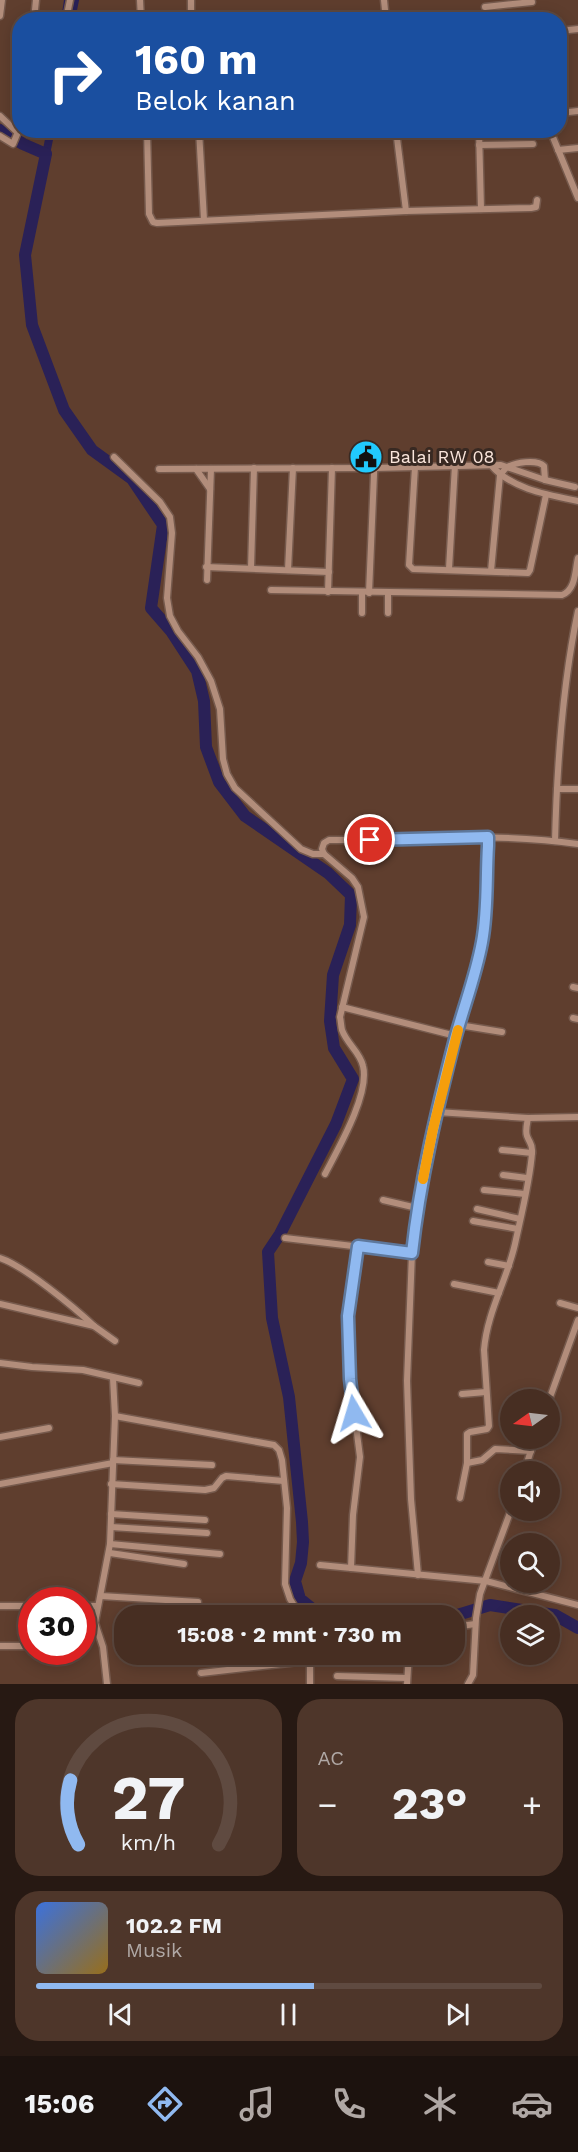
<!DOCTYPE html>
<html lang="id">
<meta charset="utf-8">
<style>
body{margin:0;font-family:"Work Sans",sans-serif;background:#4e362a;color:#f1f3f6;height:100vh;display:flex;flex-direction:column;font-size:22px;white-space:nowrap}
*{box-sizing:border-box;margin:0}
p{font-size:20px;color:#b0a8a5}
.icon{flex:none;width:33px;height:33px;fill:none;stroke:currentColor;stroke-width:2;stroke-linecap:round;stroke-linejoin:round}
.map{position:relative;height:1684px;overflow:hidden}
.sheet{display:flex;flex-direction:column;gap:15px;padding:15px;background:#271913;flex:1}
.sheet>*{flex:none}
.hud{position:absolute;left:12px;top:12px;width:555px;height:126px;border-radius:24px;box-shadow:0 3px 15px #0003,0 0 0 2px #5f4a40;background:#1a4fa0;color:#fff;overflow:hidden}
.needle{width:39px;rotate:256deg}
.tools{position:absolute;left:500px;top:1389px;display:grid;gap:12px}
.tools a{display:grid;place-items:center;width:60px;height:60px;border-radius:50%;background:#472e22;box-shadow:0 3px 15px #0003,0 0 0 2px #5f4a40;font-size:30px}
.speed{position:absolute;left:18px;top:1587px;display:flex;gap:12px;font-size:30px;font-weight:700;text-align:center}
.speed>*{display:grid;place-content:center;width:78px;height:78px;border-radius:50%;background:#472e22;box-shadow:0 3px 15px #0003,0 0 0 2px #5f4a40;line-height:1}
.speed .limit{border:9px solid #d22;background:#fff;color:#111}
.pin{position:absolute;display:grid;place-items:center;width:51px;height:51px;color:#fff;margin:-26px;border:3px solid #fff;border-radius:50%;box-shadow:0 2px 6px #0007}
.me{position:absolute;width:66px;margin:-33px;rotate:353deg;stroke-linejoin:round;filter:drop-shadow(0 0 4px #0008)}
.turn{display:flex;align-items:center;gap:21px;height:126px;padding:0 24px;font-size:27px}
.turn .icon{width:78px;height:78px;stroke-width:2.5}
.turn b{display:block;font-size:42px;line-height:51px}
.big{font-size:45px;font-weight:700;line-height:1.1}
.sheet .widget{flex:1;display:flex;flex-direction:column;justify-content:center;gap:9px;min-width:0;padding:0 21px;border-radius:24px;background:#4e362a}
.sheet .dial{align-items:center;gap:0}
.dial svg{height:156px;overflow:visible;fill:none;stroke:#5f4a40;stroke-width:7;stroke-linecap:round;text-anchor:middle}
.dial text{fill:#f1f3f6;stroke:none}
.song{display:flex;align-items:center;gap:18px}
.cover{width:72px;height:72px;border-radius:9px;background:linear-gradient(135deg,hsl(220 70% 55%),hsl(40 70% 35%))}
.played{height:6px;border-radius:3px;background:linear-gradient(90deg,#90b9f0 55%,#5f4a40 55%)}
.keys{display:flex;justify-content:space-around;direction:ltr}
.heat{display:flex;justify-content:space-between;align-items:center;font-size:33px;direction:ltr}
.sheet .tiles{flex:1;display:grid;gap:15px;grid-template-columns:1fr 1fr}
.widget:last-child{grid-column:span 2}
.trip{position:absolute;left:114px;top:1605px;width:351px;height:60px;border-radius:24px;background:#472e22;box-shadow:0 3px 15px #0003,0 0 0 2px #5f4a40;font-weight:700;line-height:60px;text-align:center}
.dock{display:flex;height:96px;justify-content:space-around;align-items:center;background:#1c120e;color:#b0a8a5}
.dock .icon{width:42px;height:42px}
.dock .current{color:#90b9f0}
.dock b{font-size:27px;color:#f1f3f6}
.map>svg:first-child{display:block}
.lines{fill:none;stroke-linecap:round;stroke-linejoin:round}
.stream{stroke:#2a2157;stroke-width:2}
.canal{stroke:#2a2157;stroke-width:8}
.river{stroke:#2a2157;stroke-width:12}
.street-casing{stroke:#765a4d;stroke-width:9}
.street{stroke:#b28d7b;stroke-width:6}
.route-casing{stroke:#5e789c;stroke-width:15}
.route{stroke:#90b9f0;stroke-width:10}
.slow{stroke:#f59e0b;stroke-width:10}
.labels{text-anchor:middle;stroke-width:6;stroke-linejoin:round;paint-order:stroke}
.poi-label{font-size:18px;fill:#fbe6dc;stroke:#382922;text-anchor:start}
</style>
<div class="map">
<svg width="578" height="1684" viewBox="0 0 578 1684">
<rect width="100%" height="100%" fill="#5f3e2e"/>
<g class="lines">
<!-- stream -->
<g class="stream">
<polyline points="62,20 65,0"/>
<polyline points="46,154 47,130"/>
</g>
<!-- canal -->
<g class="canal">
<polyline points="71,20 75,0"/>
<polyline points="46,154 51,130"/>
</g>
<!-- river -->
<g class="river">
<polyline points="0,130 23,144 46,154 25,255 32,325 64,410 92,450 132,479 163,525 151,608 171,631 197,671 204,701 206,747 219,782 245,816 328,873 351,895 350,925 333,975 330,1021 334,1048 353,1079 336,1124 280,1234 268,1252 272,1318 289,1397 302,1522 303,1542 301,1563 295,1581 300,1599 321,1616"/>
<polyline points="454,1616 490,1605 555,1615 578,1628"/>
</g>
<!-- street casing -->
<g class="street-casing">
<g id="street">
<polyline points="140,0 141,20"/>
<polyline points="191,0 191,20"/>
<polyline points="384,0 386,20"/>
<polyline points="485,7 532,2"/>
<polyline points="0,16 2,0"/>
<polyline points="34,20 36,0"/>
<polyline points="66,20 70,0"/>
<polyline points="505,20 533,16"/>
<polyline points="560,31 578,29"/>
<polyline points="560,113 578,111"/>
<polyline points="0,116 16,131 19,130"/>
<polyline points="147,130 149,214 153,222 157,223 406,211 531,208 536,207 537,200"/>
<polyline points="199,130 204,220"/>
<polyline points="396,130 406,211"/>
<polyline points="479,130 481,209"/>
<polyline points="550,130 578,198"/>
<polyline points="0,136 13,144 18,132"/>
<polyline points="479,145 533,144"/>
<polyline points="558,150 578,148"/>
<polyline points="114,457 160,502 170,517 172,533 167,598 170,616 178,631 198,657 211,681 220,709 223,759 227,774 235,788 301,849 313,854 324,854"/>
<path d="M491,465C511,489 548,495 578,501"/>
<polyline points="415,467 409,565 413,569 528,573 530,570 546,495"/>
<polyline points="159,469 374,468 501,465 545,480 575,487"/>
<polyline points="196,469 210,489"/>
<polyline points="206,567 329,572"/>
<polyline points="251,568 254,468"/>
<polyline points="449,569 455,465"/>
<polyline points="288,570 293,468"/>
<path d="M491,571L500,475C502,473 504,470 506,468C515,462 537,459 544,466L545,480"/>
<polyline points="207,580 211,469"/>
<path d="M271,590L562,595C576,590 575,570 578,558"/>
<polyline points="328,592 332,468"/>
<polyline points="362,593 362,613"/>
<polyline points="369,593 375,451"/>
<polyline points="388,594 388,613"/>
<polyline points="557,789 578,789"/>
<path d="M555,841C557,764 562,686 578,611"/>
<polyline points="573,987 578,988"/>
<polyline points="342,1007 456,1036"/>
<polyline points="573,1018 578,1019"/>
<polyline points="459,1025 502,1032"/>
<polyline points="437,1112 528,1118 578,1117"/>
<polyline points="502,1150 532,1153"/>
<path d="M325,1174C338,1149 370,1094 363,1066C360,1052 347,1044 342,1030C341,1026 341,1021 340,1017L364,917L358,887L352,878L324,854L322,849L324,843L329,840C412,840 496,832 578,844"/>
<polyline points="503,1175 527,1178"/>
<polyline points="484,1190 525,1194"/>
<polyline points="383,1200 417,1208"/>
<polyline points="477,1209 520,1219"/>
<polyline points="473,1221 518,1229"/>
<polyline points="285,1238 412,1253"/>
<path d="M0,1258C23,1265 75,1308 94,1326"/>
<polyline points="488,1262 509,1266"/>
<polyline points="454,1284 499,1293"/>
<polyline points="560,1303 578,1308"/>
<polyline points="0,1304 94,1326 115,1341"/>
<polyline points="0,1363 32,1367 83,1370 139,1383"/>
<polyline points="462,1394 486,1392"/>
<polyline points="549,1400 578,1320"/>
<polyline points="115,1416 274,1445 279,1450 282,1460 287,1508 285,1584 290,1599 298,1612 303,1616"/>
<polyline points="0,1437 49,1428"/>
<polyline points="113,1460 212,1465"/>
<polyline points="467,1463 482,1460 495,1449 531,1451"/>
<polyline points="524,1472 535,1438"/>
<polyline points="0,1484 113,1463"/>
<polyline points="111,1484 205,1490 214,1488 222,1478 226,1476 284,1481"/>
<path d="M460,1498L467,1463V1434L470,1432L487,1429L489,1426L484,1350C487,1312 507,1280 515,1244C521,1216 530,1181 532,1153C533,1144 530,1144 527,1136C525,1131 527,1124 528,1118"/>
<polyline points="111,1514 205,1520"/>
<polyline points="111,1527 207,1533"/>
<polyline points="110,1544 220,1554"/>
<polyline points="110,1553 184,1564"/>
<polyline points="320,1565 486,1581 578,1605"/>
<polyline points="351,1568 353,1515 360,1457 350,1379 348,1316 358,1247"/>
<polyline points="418,1575 411,1499 407,1381 412,1253 417,1208 433,1129 456,1036 477,970 483,939 488,837"/>
<polyline points="101,1596 198,1602"/>
<polyline points="0,1606 32,1606"/>
<polyline points="82,1606 97,1606"/>
<polyline points="454,1627 475,1624"/>
<polyline points="0,1646 32,1646"/>
<polyline points="201,1673 307,1661 310,1664 310,1684"/>
<polyline points="337,1676 407,1678"/>
<polyline points="107,1684 103,1647 95,1623 110,1544 115,1416 113,1378"/>
<polyline points="407,1684 409,1654"/>
<polyline points="468,1684 473,1675 476,1618 480,1594 511,1510"/>
</g>
</g>
<!-- street -->
<use href="#street" class="street"/>
</g>
<g class="lines">
<!-- route casing -->
<g class="route-casing">
<path id="route" d="M354,1413L350,1379L348,1316L358,1246L412,1253C420,1180 437,1109 455,1039C464,1006 476,975 482,942C488,911 486,878 488,846V837L370,840"/>
</g>
<!-- route -->
<use href="#route" class="route"/>
<!-- slow -->
<polyline class="slow" points="423,1179 433,1129 458,1030"/>
</g>
<!-- icons -->
<defs>
<g id="civic-disc" transform="scale(1.725)"><circle r="9.5" fill="#21c9fd" stroke="#382922"/><path d="M-.6-6.5H3V-4.5H.6V-3L4-1V1h2V6H-6V1h2V-1L-.6-3ZM-1.2 2.5V6h2.4V2.5Z" fill="#111"/></g>
</defs>
<g fill-rule="evenodd">
<use href="#civic-disc" x="366" y="457"/>
</g>
<g class="labels">
<!-- poi labels -->
<g class="poi-label">
<text x="389" y="463">Balai RW 08</text>
</g>
</g>
</svg>
<div class="tools">
<a><svg class="needle" viewBox="-14 -14 28 28"><path d="M0-13l5 13h-10z" fill="#e53935"/><path d="M0 13l5-13h-10z" fill="#b0a8a5"/></svg></a>
<a><svg class="icon" aria-label="sound" viewBox="0 0 24 24"><path d="M4 9h4l5-4v14l-5-4H4zM17 9q2 3 0 6"/></svg></a>
<a><svg class="icon" aria-label="search" viewBox="0 0 24 24"><circle cx="10" cy="10" r="6"/><path d="M15 15l6 6"/></svg></a>
<a><svg class="icon" aria-label="layers" viewBox="0 0 24 24"><path d="M12 4l9 5-9 5-9-5zM3 14l9 5 9-5"/></svg></a>
</div>
<div class="speed"><div class="limit">30</div></div>
<div class="pin" style="left:370px;top:840px;background:#d93025"><svg class="icon" aria-label="arrive" viewBox="0 0 24 24"><path d="M6 21V4h12l-3 4 3 4H6"/></svg></div>
<svg class="me" style="left:354px;top:1413px" viewBox="-20 -20 40 40"><path d="M0-17L14 15 0 8-14 15z" fill="#90b9f0" stroke="#fff" stroke-width="4"/></svg>
<div class="trip">15:08 · 2 mnt · 730 m</div>
<div class="hud">
<div class="turn"><svg class="icon" aria-label="right" viewBox="0 0 24 24"><path d="M7 20v-9h11M14 6l5 5-5 5"/></svg><div><b>160 m</b>Belok kanan</div></div>
</div>
</div>
<section class="sheet">
<div class="tiles">
<div class="widget dial"><svg viewBox="0 0 100 80">
<path d="M14 69A42 42 0 1 1 86 69"/>
<path d="M14 69A42 42 0 0 1 10 36" stroke="#90b9f0"/>
<text x="50" y="56" font-size="32" font-weight="700">27</text>
<text x="50" y="72" font-size="11">km/h</text>
</svg></div>
<div class="widget"><p>AC</p>
<div class="heat"><a>−</a><b class="big">23°</b><a>+</a></div>
</div>
<div class="widget">
<div class="song"><i class="cover"></i><div><b>102.2 FM</b><p>Musik</p></div></div>
<div class="played"></div>
<div class="keys"><svg class="icon" aria-label="previous" viewBox="0 0 24 24"><path d="M18 5L8 12l10 7zM5 5v14"/></svg><svg class="icon" aria-label="pause" viewBox="0 0 24 24"><path d="M8 5v14M16 5v14"/></svg><svg class="icon" aria-label="next" viewBox="0 0 24 24"><path d="M6 5l10 7-10 7zM19 5v14"/></svg></div>
</div>
</div>
</section>
<nav class="dock">
<b>15:06</b>
<svg class="icon current" aria-label="directions" viewBox="0 0 24 24"><path d="M12 3l9 9-9 9-9-9zM9 14v-3h6M13 9l2 2-2 2"/></svg>
<svg class="icon" aria-label="music" viewBox="0 0 24 24"><path d="M9 18V5l10-2v13"/><circle cx="6" cy="18" r="3"/><circle cx="16" cy="16" r="3"/></svg>
<svg class="icon" aria-label="phone" viewBox="0 0 24 24"><path d="M5 4h4l2 5-3 2q2 4 5 5l2-3 5 2v4C11 20 4 13 5 4z"/></svg>
<svg class="icon" aria-label="climate" viewBox="0 0 24 24"><path d="M12 3v18M4 7l16 10M4 17L20 7"/></svg>
<svg class="icon" aria-label="car" viewBox="0 0 24 24"><path d="M5 17H2v-5l4-1 3-4h7l3 4 3 1v5h-3M9 17h6M6 11h13"/><circle cx="7" cy="17" r="2"/><circle cx="17" cy="17" r="2"/></svg>
</nav>
